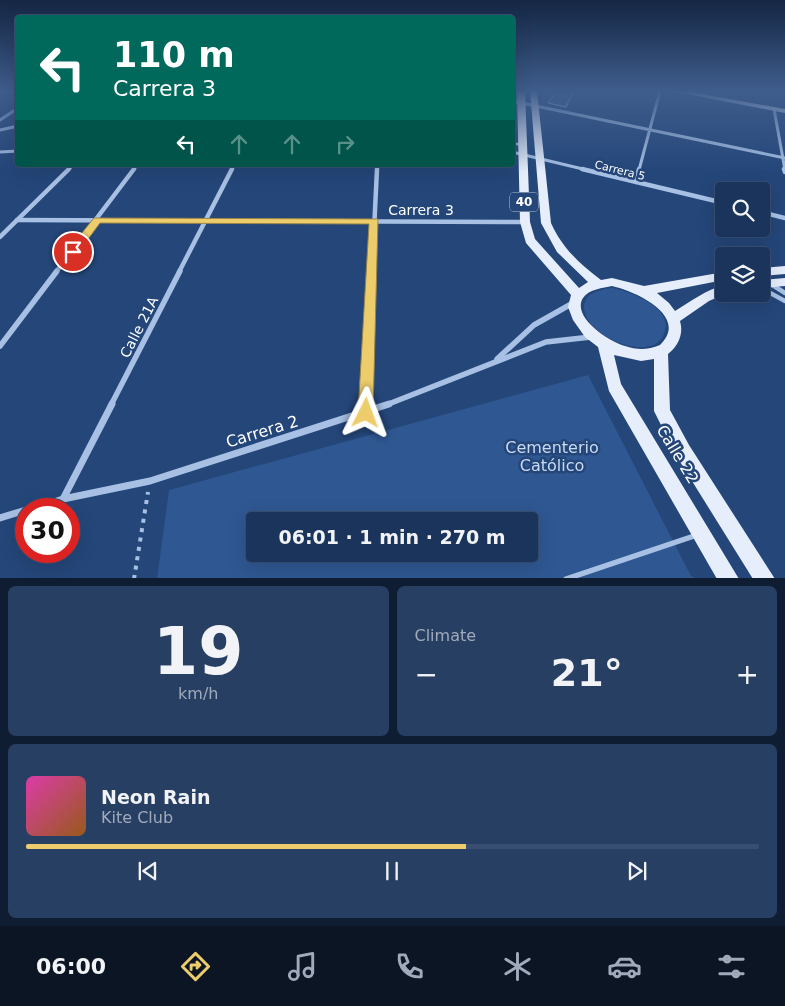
<!DOCTYPE html>
<meta charset="utf-8">
<style>
body{margin:0;font-family:"DejaVu Sans",sans-serif;background:#283f64;color:#f1f3f6;height:100vh;display:flex;flex-direction:column;font-size:19px;white-space:nowrap}
*{box-sizing:border-box;margin:0}
p{font-size:16px;color:#a0aabb}
.icon{flex:none;width:28px;height:28px;fill:none;stroke:currentColor;stroke-width:2;stroke-linecap:round;stroke-linejoin:round}
.map{position:relative;height:578px;overflow:hidden}
.side{display:flex;flex-direction:column;gap:8px;padding:8px;background:#0f1d32;flex:1}
.side>*{flex:none}
.guide{position:absolute;left:15px;top:15px;width:500px;height:152px;border-radius:5px;box-shadow:0 5px 20px #0002,0 0 0 1px #394f71;background:#00695c;color:#fff;overflow:hidden}
.buttons{position:absolute;left:715px;top:182px;display:grid;gap:10px}
.buttons a{display:grid;place-items:center;width:55px;height:55px;border-radius:5px;background:#1b345b;box-shadow:0 5px 20px #0002,0 0 0 1px #394f71;font-size:25px}
.speed{position:absolute;left:15px;top:498px;display:flex;gap:10px;font-size:25px;font-weight:700;text-align:center}
.speed>*{display:grid;place-content:center;width:65px;height:65px;border-radius:50%;background:#1b345b;box-shadow:0 5px 20px #0002,0 0 0 1px #394f71;line-height:1}
.speed .limit{border:8px solid #d22;background:#fff;color:#111}
.pin{position:absolute;display:grid;place-items:center;width:42px;height:42px;color:#fff;margin:-21px;border:2px solid #fff;border-radius:50%;box-shadow:0 1px 5px #0007}
.me{position:absolute;width:55px;margin:-28px;rotate:3deg;stroke-linejoin:round;filter:drop-shadow(0 0 4px #0008)}
.turn{display:flex;align-items:center;gap:18px;height:105px;padding:0 15px;font-size:22px}
.turn .icon{width:65px;height:65px;stroke-width:2.5}
.turn b{display:block;font-size:35px;line-height:42px}
.lanes{display:flex;align-items:center;height:48px;padding:0 15px;background:#0003;justify-content:center;gap:25px;direction:ltr}
.lanes .off{opacity:.35}
.big{font-size:38px;font-weight:600;line-height:1.1}
.side .widget{flex:1;display:flex;flex-direction:column;justify-content:center;gap:8px;min-width:0;padding:0 18px;border-radius:8px;background:#283f64}
.side .dial{align-items:center;gap:0}
.dial b{font-size:65px;line-height:1}
.song{display:flex;align-items:center;gap:15px}
.cover{width:60px;height:60px;border-radius:8px;background:linear-gradient(135deg,hsl(320 70% 55%),hsl(30 70% 35%))}
.played{height:5px;border-radius:2px;background:linear-gradient(90deg,#edcd6b 60%,#394f71 60%)}
.keys{display:flex;justify-content:space-around;direction:ltr}
.heat{display:flex;justify-content:space-between;align-items:center;font-size:28px;direction:ltr}
.side .tiles{flex:1;display:grid;gap:8px;grid-template-columns:1fr 1fr}
.widget:last-child{grid-column:span 2}
.trip{position:absolute;left:246px;top:512px;width:292px;height:50px;border-radius:5px;background:#1b345b;box-shadow:0 5px 20px #0002,0 0 0 1px #394f71;font-weight:600;line-height:50px;text-align:center}
.tabs{display:flex;height:80px;justify-content:space-around;align-items:center;background:#0b1524;color:#a0aabb}
.tabs .icon{width:35px;height:35px}
.tabs .current{color:#edcd6b}
.tabs b{font-size:22px;color:#f1f3f6}
.map>svg:first-child{display:block}
.green{fill:#2f5791;fill-rule:evenodd}
.building{fill:#355c96;stroke:#c9daf3}
.lines{fill:none;stroke-linecap:round;stroke-linejoin:round}
.path{stroke:#a7c0e4;stroke-width:4;stroke-dasharray:4 5.5;stroke-linecap:butt}
.lane-far2{stroke:#a7c0e4;stroke-width:2.5}
.lane-far1{stroke:#a7c0e4;stroke-width:4.5}
.lane{stroke:#a7c0e4;stroke-width:5.5}
.street-far3{stroke:#a7c0e4;stroke-width:3}
.street-far2{stroke:#a7c0e4;stroke-width:4.5}
.street-far1{stroke:#a7c0e4;stroke-width:5.5}
.street{stroke:#a7c0e4;stroke-width:7}
.secondary{fill:#d0def4;fill-rule:evenodd}
.primary{fill:#e6eefc;fill-rule:evenodd}
.route{fill:#edcd6b;stroke:#9a8546}
.labels{text-anchor:middle;stroke-width:5;stroke-linejoin:round;paint-order:stroke}
.far-street-label{font-size:11px;fill:#fff;stroke:#244679}
.shield{fill:#244679;stroke:#bdc8d7;stroke-width:1}
.shield-label{font-size:12px;font-weight:bold;fill:#fff}
.street-label{font-size:14px;fill:#fff;stroke:#244679}
.near-street-label{font-size:16px;fill:#fff;stroke:#244679}
.near-park-label{font-size:16px;fill:#c9daf3;stroke:#244679}
</style>
<div class="map">
<svg width="785" height="579" viewBox="0 0 785 579">
<rect width="100%" height="100%" fill="#244679"/>
<!-- green -->
<g class="green">
<path d="M612,288C630,291 678,309 663,336C652,357 614,344 601,333C593,327 585,319 584,308C584,293 599,290 612,288Z"/>
<path d="M588,375L691,576L695,578L157,579L169,490ZM255,521H530V554H255Z"/>
</g>
<!-- building -->
<polygon class="building" points="556,91 574,91 566,107 548,103"/>
<g class="lines">
<!-- path -->
<polyline class="path" points="134,579 148,492"/>
<!-- lane-far2 -->
<polyline class="lane-far2" points="512,143 522,145"/>
<!-- lane-far1 -->
<g class="lane-far1">
<polyline points="761,278 785,293"/>
<polyline points="761,288 785,301"/>
</g>
<!-- lane -->
<polyline class="lane" points="566,579 697,535"/>
<!-- street-far3 -->
<g class="street-far3">
<polyline points="512,101 785,158"/>
<polyline points="774,109 785,170"/>
<polyline points="0,120 18,108"/>
<polyline points="0,130 18,126"/>
<polyline points="0,152 18,151"/>
<polyline points="512,152 587,170"/>
<polyline points="68,170 73,165"/>
<polyline points="133,170 137,165"/>
<polyline points="231,170 234,165"/>
<polyline points="377,170 377,165"/>
<polyline points="639,170 660,91"/>
</g>
<!-- street-far2 -->
<g class="street-far2">
<polyline points="582,169 724,203"/>
<polyline points="784,169 785,172"/>
<polyline points="636,182 639,169"/>
<polyline points="761,212 785,218"/>
<polyline points="17,220 525,222"/>
<polyline points="0,237 69,169"/>
<polyline points="56,272 134,169"/>
<polyline points="179,272 232,169"/>
<polyline points="372,272 377,169"/>
</g>
<!-- street-far1 -->
<g class="street-far1">
<polyline points="0,346 57,271"/>
<polyline points="497,359 534,325 573,303"/>
<polyline points="111,405 180,271"/>
<polyline points="366,405 372,271"/>
<polyline points="386,405 546,342 591,337"/>
</g>
<!-- street -->
<g class="street">
<polyline points="366,413 366,404"/>
<polyline points="63,499 112,404"/>
<polyline points="32,509 63,499 150,481 389,404"/>
<polyline points="0,518 26,510"/>
</g>
<!-- secondary -->
<polygon class="secondary" points="671,91 686,91 785,109 785,113"/>
<!-- primary -->
<g class="primary">
<path d="M517,91H525L530,222L535,239L579,288L588,282L557,252L541,223L530,91H537L551,223C562,248 580,264 601,280L612,278L644,286L724,272V280L657,293L669,303L675,311C691,301 706,290 724,285L725,294L709,301L680,321C684,334 678,346 668,354L670,410L689,445L775,579H753L677,457L654,411V359L641,361L614,355L621,384L739,579H717L609,391L598,347L585,337L573,320L568,307L571,295L526,243L520,222ZM612,286C635,291 690,316 660,345C648,350 637,350 625,346C610,342 571,317 583,298C589,289 603,288 612,286Z"/>
<polygon points="785,266 785,274 761,276 761,268"/>
<polygon points="785,278 785,286 761,288 761,280"/>
</g>
</g>
<!-- sky -->
<linearGradient id="sky" x2="0" y2="1"><stop stop-color="#142643"/><stop offset="0.53" stop-color="#3f5d8c"/><stop offset="1" stop-color="#3f5d8c" stop-opacity="0"/></linearGradient>
<rect width="785" height="172" fill="url(#sky)"/>
<!-- route -->
<polygon class="route" points="94,218 378,219 373,413 371,418 366,420 361,418 358,413 369,224 100,223 77,254 69,254 69,249"/>
<g class="labels">
<!-- far-street labels -->
<g class="far-street-label">
<text transform="translate(620 170) rotate(14)" y="4">Carrera 5</text>
</g>
<!-- shield labels -->
<rect class="shield" x="510" y="192.5" width="28" height="19" rx="4"/>
<g class="shield-label">
<text x="524" y="206">40</text>
</g>
<!-- street labels -->
<g class="street-label">
<text x="421" y="215">Carrera 3</text>
<text transform="translate(139 327) rotate(-63)" y="5">Calle 21A</text>
</g>
<!-- near-street labels -->
<g class="near-street-label">
<text transform="translate(262 431) rotate(-17)" y="6">Carrera 2</text>
<text transform="translate(678 454) rotate(59)" y="6">Calle 22</text>
</g>
<!-- near-park labels -->
<g class="near-park-label">
<text x="552" y="453">Cementerio<tspan x="552" dy="18">Católico</tspan></text>
</g>
</g>
</svg>
<div class="buttons">
<a><svg class="icon" aria-label="search" viewBox="0 0 24 24"><circle cx="10" cy="10" r="6"/><path d="M15 15l6 6"/></svg></a>
<a><svg class="icon" aria-label="layers" viewBox="0 0 24 24"><path d="M12 4l9 5-9 5-9-5zM3 14l9 5 9-5"/></svg></a>
</div>
<div class="speed"><div class="limit">30</div></div>
<div class="pin" style="left:73px;top:252px;background:#d93025"><svg class="icon" aria-label="arrive" viewBox="0 0 24 24"><path d="M6 21V4h12l-3 4 3 4H6"/></svg></div>
<svg class="me" style="left:366px;top:413px" viewBox="-20 -20 40 40"><path d="M0-17L14 15 0 8-14 15z" fill="#edcd6b" stroke="#fff" stroke-width="4"/></svg>
<div class="trip">06:01 · 1 min · 270 m</div>
<div class="guide">
<div class="turn"><svg class="icon" aria-label="left" viewBox="0 0 24 24"><path d="M17 20v-9H6M10 6l-5 5 5 5"/></svg><div><b>110 m</b>Carrera 3</div></div>
<div class="lanes"><svg class="icon" aria-label="left" viewBox="0 0 24 24"><path d="M17 20v-9H6M10 6l-5 5 5 5"/></svg><svg class="icon off" aria-label="ahead" viewBox="0 0 24 24"><path d="M12 20V5M6 11l6-6 6 6"/></svg><svg class="icon off" aria-label="ahead" viewBox="0 0 24 24"><path d="M12 20V5M6 11l6-6 6 6"/></svg><svg class="icon off" aria-label="right" viewBox="0 0 24 24"><path d="M7 20v-9h11M14 6l5 5-5 5"/></svg></div>
</div>
</div>
<section class="side">
<div class="tiles">
<div class="widget dial"><b>19</b><p>km/h</p></div>
<div class="widget"><p>Climate</p>
<div class="heat"><a>−</a><b class="big">21°</b><a>+</a></div>
</div>
<div class="widget">
<div class="song"><i class="cover"></i><div><b>Neon Rain</b><p>Kite Club</p></div></div>
<div class="played"></div>
<div class="keys"><svg class="icon" aria-label="previous" viewBox="0 0 24 24"><path d="M18 5L8 12l10 7zM5 5v14"/></svg><svg class="icon" aria-label="pause" viewBox="0 0 24 24"><path d="M8 5v14M16 5v14"/></svg><svg class="icon" aria-label="next" viewBox="0 0 24 24"><path d="M6 5l10 7-10 7zM19 5v14"/></svg></div>
</div>
</div>
</section>
<nav class="tabs">
<b>06:00</b>
<svg class="icon current" aria-label="directions" viewBox="0 0 24 24"><path d="M12 3l9 9-9 9-9-9zM9 14v-3h6M13 9l2 2-2 2"/></svg>
<svg class="icon" aria-label="music" viewBox="0 0 24 24"><path d="M9 18V5l10-2v13"/><circle cx="6" cy="18" r="3"/><circle cx="16" cy="16" r="3"/></svg>
<svg class="icon" aria-label="phone" viewBox="0 0 24 24"><path d="M5 4h4l2 5-3 2q2 4 5 5l2-3 5 2v4C11 20 4 13 5 4z"/></svg>
<svg class="icon" aria-label="climate" viewBox="0 0 24 24"><path d="M12 3v18M4 7l16 10M4 17L20 7"/></svg>
<svg class="icon" aria-label="car" viewBox="0 0 24 24"><path d="M5 17H2v-5l4-1 3-4h7l3 4 3 1v5h-3M9 17h6M6 11h13"/><circle cx="7" cy="17" r="2"/><circle cx="17" cy="17" r="2"/></svg>
<svg class="icon" aria-label="filters" viewBox="0 0 24 24"><path d="M4 7h16M4 17h16"/><circle cx="9" cy="7" r="2"/><circle cx="15" cy="17" r="2"/></svg>
</nav>
